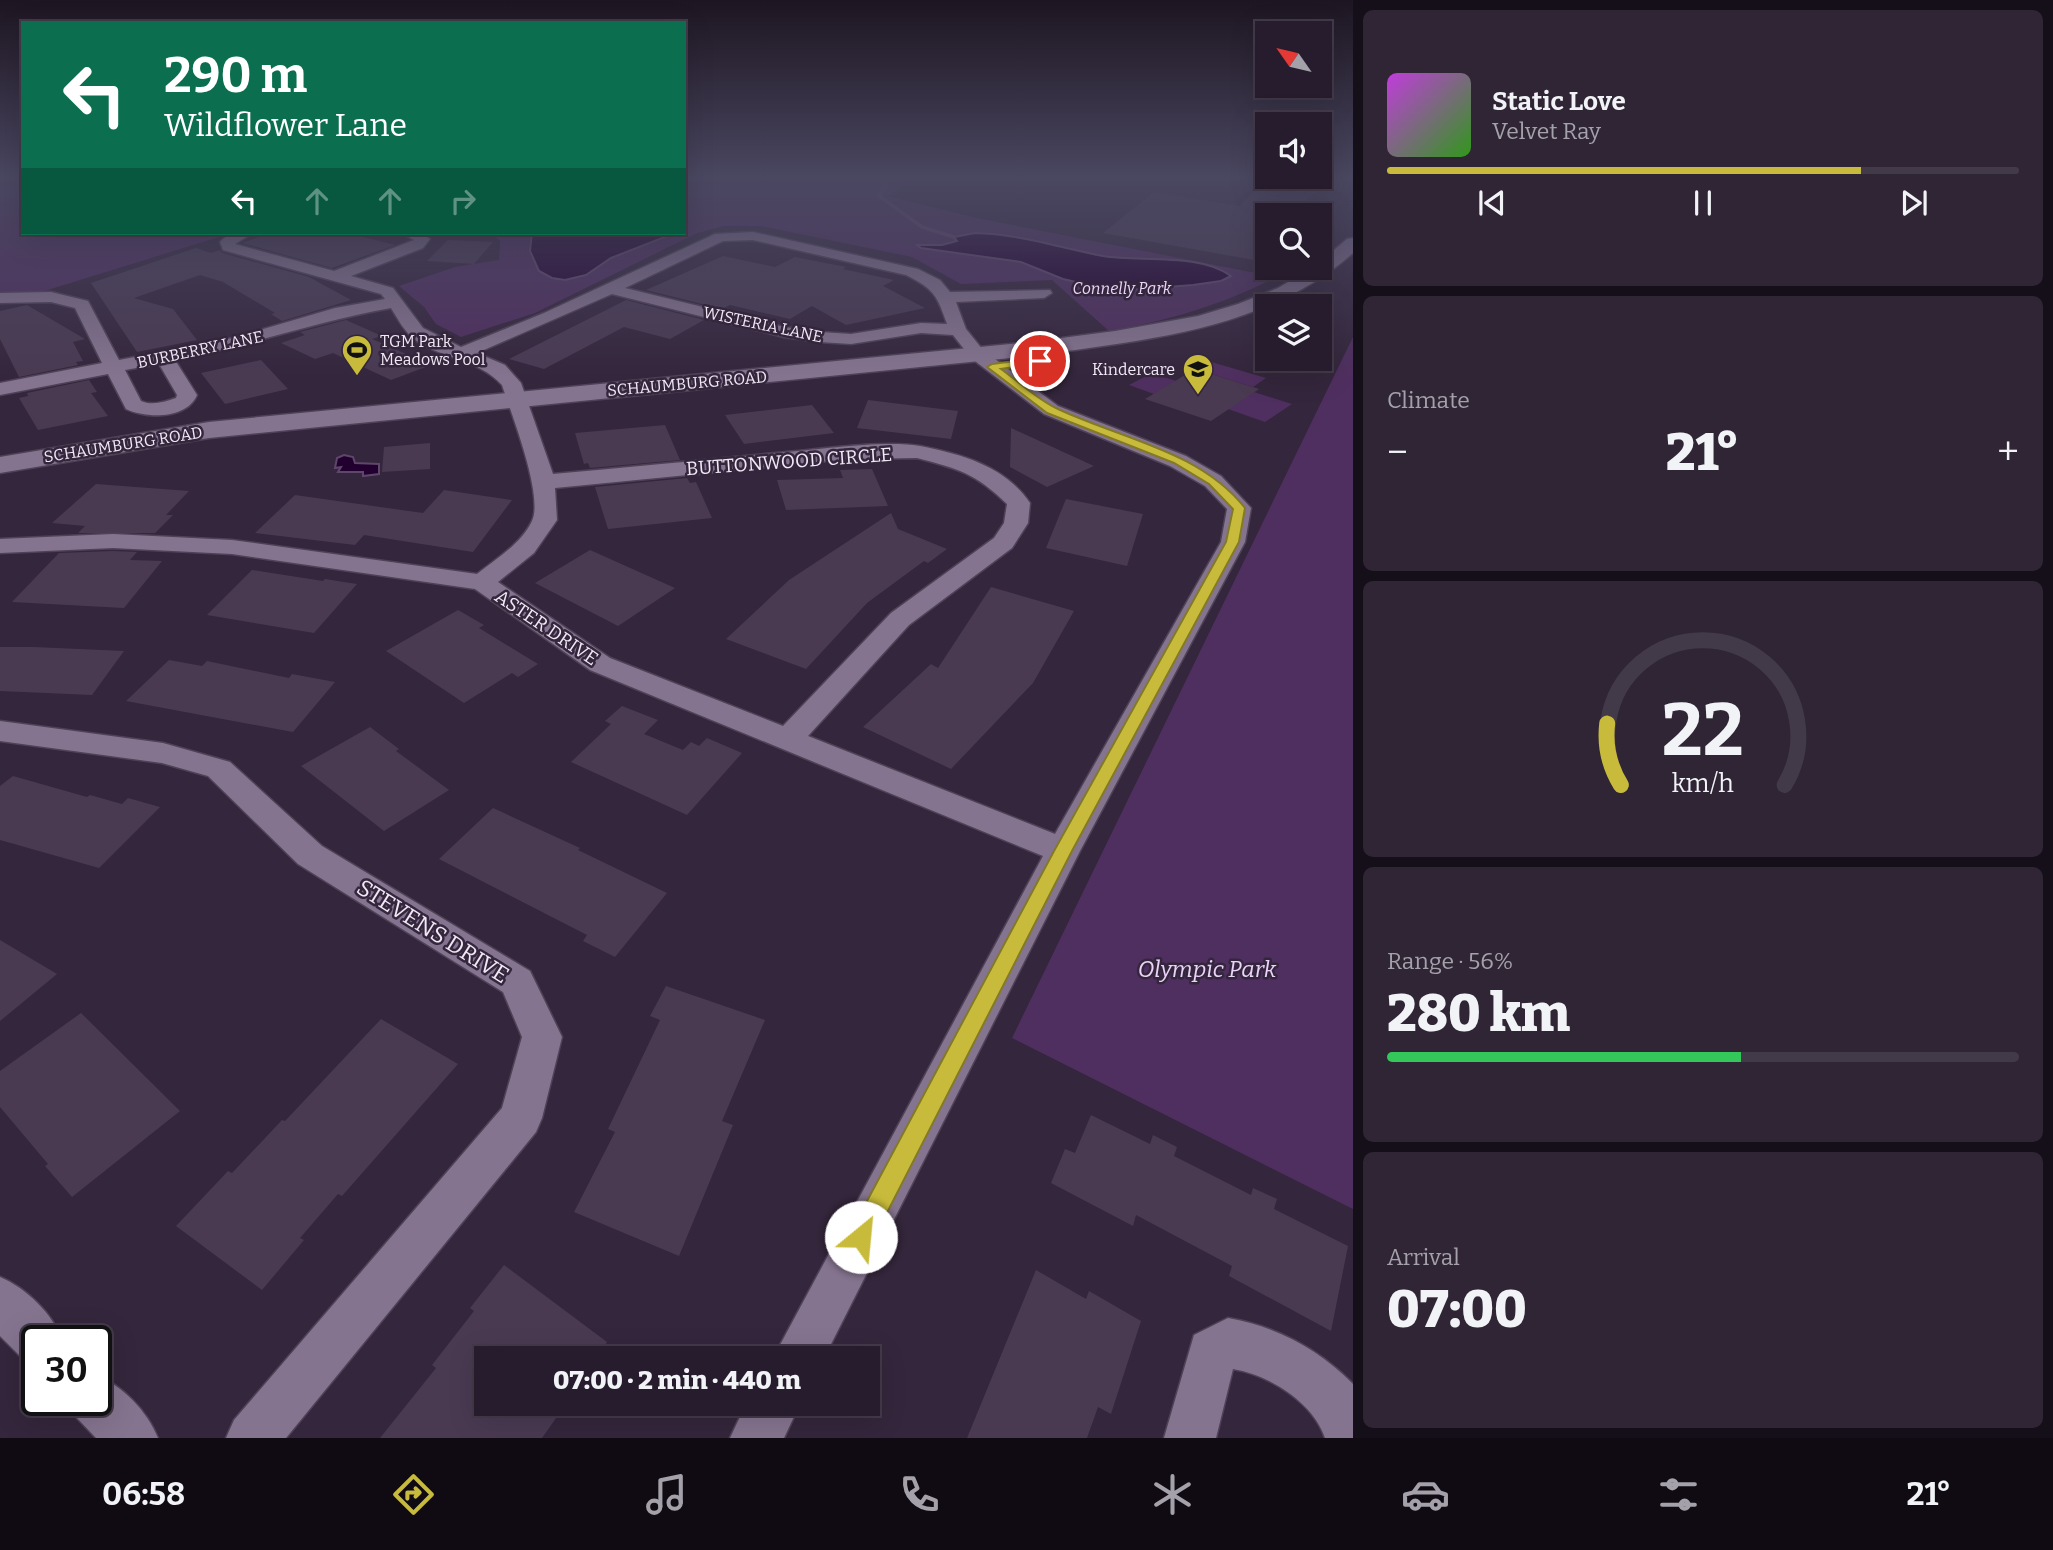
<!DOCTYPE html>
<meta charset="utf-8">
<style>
body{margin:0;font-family:Bitter,serif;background:#2f2535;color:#f1f3f6;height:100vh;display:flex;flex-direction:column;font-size:26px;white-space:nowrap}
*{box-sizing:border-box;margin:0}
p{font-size:23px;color:#a4a1aa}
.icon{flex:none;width:38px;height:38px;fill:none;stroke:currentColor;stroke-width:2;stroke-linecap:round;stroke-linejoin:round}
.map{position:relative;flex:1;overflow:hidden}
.panel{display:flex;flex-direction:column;gap:10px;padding:10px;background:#150f19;width:700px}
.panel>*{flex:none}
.top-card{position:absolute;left:21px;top:21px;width:665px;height:214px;border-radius:0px;box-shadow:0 7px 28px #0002,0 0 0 2px #433a49;background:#0b6e4f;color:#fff;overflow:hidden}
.needle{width:46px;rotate:304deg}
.buttons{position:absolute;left:1255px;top:21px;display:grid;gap:14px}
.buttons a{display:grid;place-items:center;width:77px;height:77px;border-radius:0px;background:#271c2d;box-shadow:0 7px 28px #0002,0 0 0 2px #433a49;font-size:35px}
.speed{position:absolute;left:21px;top:1325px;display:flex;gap:14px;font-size:35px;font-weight:700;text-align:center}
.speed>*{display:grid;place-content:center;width:91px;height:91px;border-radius:50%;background:#271c2d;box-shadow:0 7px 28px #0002,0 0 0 2px #433a49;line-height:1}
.speed .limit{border:4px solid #111;border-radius:10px;background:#fff;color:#111}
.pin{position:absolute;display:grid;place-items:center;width:60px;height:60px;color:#fff;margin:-30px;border:4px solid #fff;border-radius:50%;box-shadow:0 2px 7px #0007}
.me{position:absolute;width:77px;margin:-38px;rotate:28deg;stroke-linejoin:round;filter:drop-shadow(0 0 5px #0008)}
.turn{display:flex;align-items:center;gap:24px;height:147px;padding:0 28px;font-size:32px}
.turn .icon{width:91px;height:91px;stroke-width:2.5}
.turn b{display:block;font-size:49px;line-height:60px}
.lanes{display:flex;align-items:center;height:66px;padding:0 28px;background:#0003;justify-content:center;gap:35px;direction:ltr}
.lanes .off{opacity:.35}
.big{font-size:52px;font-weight:800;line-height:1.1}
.panel .tile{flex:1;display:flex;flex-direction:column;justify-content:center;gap:10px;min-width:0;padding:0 24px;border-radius:10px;background:#2f2535}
.panel .dial{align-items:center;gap:0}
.dial svg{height:182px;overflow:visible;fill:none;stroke:#433a49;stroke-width:7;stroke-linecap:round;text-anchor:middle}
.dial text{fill:#f1f3f6;stroke:none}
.song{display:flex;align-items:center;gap:21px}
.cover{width:84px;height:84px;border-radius:10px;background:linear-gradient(135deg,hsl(290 70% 55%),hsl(110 70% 35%))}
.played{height:7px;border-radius:4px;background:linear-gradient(90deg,#c8bb3b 75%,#433a49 75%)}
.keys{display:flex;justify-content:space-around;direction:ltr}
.heat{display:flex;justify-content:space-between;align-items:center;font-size:38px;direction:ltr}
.charge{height:10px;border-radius:5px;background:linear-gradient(90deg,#34c759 56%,#433a49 0)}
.trip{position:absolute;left:474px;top:1346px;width:406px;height:70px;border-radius:0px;background:#271c2d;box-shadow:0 7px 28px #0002,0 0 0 2px #433a49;font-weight:800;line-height:70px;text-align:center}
.tab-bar{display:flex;height:112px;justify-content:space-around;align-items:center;background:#100b12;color:#a4a1aa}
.tab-bar .icon{width:49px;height:49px}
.tab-bar .selected{color:#c8bb3b}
.tab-bar b{font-size:32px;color:#f1f3f6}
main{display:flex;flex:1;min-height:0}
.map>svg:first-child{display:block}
.green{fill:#4f2f5f}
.water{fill:#21002f;stroke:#5f466b;stroke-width:2}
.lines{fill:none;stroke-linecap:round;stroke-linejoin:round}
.stream{stroke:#5f466b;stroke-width:3.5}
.building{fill:#493a52}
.minor-casing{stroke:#4f4256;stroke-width:3}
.tertiary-casing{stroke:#4f4256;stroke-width:3}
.minor{fill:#85748f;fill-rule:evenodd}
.tertiary{fill:#85748f;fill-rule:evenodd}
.route{fill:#c8bb3b;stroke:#827a26;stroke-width:2}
.labels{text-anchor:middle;stroke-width:5;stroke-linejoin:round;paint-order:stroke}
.far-park-label{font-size:16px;font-style:italic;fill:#ebd3f9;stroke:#34263c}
.far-street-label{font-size:16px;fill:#f1e8f6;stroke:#34263c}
.far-poi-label{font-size:16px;fill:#f1e8f6;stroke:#34263c;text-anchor:start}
.street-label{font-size:19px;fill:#f1e8f6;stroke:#34263c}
.near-street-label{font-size:23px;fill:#f1e8f6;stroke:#34263c}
.near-park-label{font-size:23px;font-style:italic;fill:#ebd3f9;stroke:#34263c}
</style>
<main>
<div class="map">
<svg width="1353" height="1438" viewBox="0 0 1353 1438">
<rect width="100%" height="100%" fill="#34263c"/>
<!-- green -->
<g class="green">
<polygon points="0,177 23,177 23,233 232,233 41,292 0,294"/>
<path d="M684,177H918L887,196L977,218L1276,277C1223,305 1167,321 1109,331L1052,280L961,284L912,257L761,226H723L695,234L535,313L461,337L436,324L424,307L399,286L455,267L499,260L500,241L491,233H684Z"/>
<polygon points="1353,337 1353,1209 1012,1038"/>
<polygon points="1208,361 1266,378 1253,387 1195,369"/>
<polygon points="1152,373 1176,381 1154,394 1129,385"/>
<polygon points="1254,392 1292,404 1265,422 1228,409"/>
</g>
<!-- water -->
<g class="water">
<polygon points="532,233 675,233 611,258 586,275 565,280 552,278 539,271 530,251"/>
<path d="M975,233C1020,234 1060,248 1103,256C1141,262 1200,253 1231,276L1221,281L1193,285L1115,291L1063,279L1021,262L921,248L917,245H942L957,241L954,237Z"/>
<polygon points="344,455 353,457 355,463 379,464 379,474 363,476 363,472 338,472 341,467 335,468 337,458"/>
</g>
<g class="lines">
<!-- stream -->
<polyline class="stream" points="895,177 886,183 879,196 922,227 954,237"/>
</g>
<!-- building -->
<g class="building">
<polygon points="1269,177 1329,177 1292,215 1267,215 1267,245 1254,260 1103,233 1154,192 1239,206"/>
<polygon points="282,233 348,233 395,245 332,268 242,243 267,234 274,235"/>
<polygon points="448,240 493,242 474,264 427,261"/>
<polygon points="196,248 211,253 220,250 222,253 309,277 351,300 282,321 271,314 275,313 223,282 200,275 134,298 173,309 197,340 137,352 91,283"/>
<polygon points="723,256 775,267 795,257 846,267 843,269 894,280 883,286 925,308 846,325 812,306 790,319 730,305 722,309 646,290"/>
<polygon points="626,300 704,320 670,339 624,327 544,369 509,359"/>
<polygon points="27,305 85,339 73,342 83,361 76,362 78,365 19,377 0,339 0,311"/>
<polygon points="346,320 382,336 372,339 431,365 391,380 333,353 315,359 281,343 305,335 300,332"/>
<polygon points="261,360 288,389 225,404 201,373"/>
<polygon points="1195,369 1259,389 1211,421 1145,399"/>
<polygon points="89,380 97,392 91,393 108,416 38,430 19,398 28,396 27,393"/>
<polygon points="868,400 958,411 951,439 857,428"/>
<polygon points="812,405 834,433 744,444 725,415"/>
<polygon points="665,425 680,460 590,468 588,463 584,464 575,433"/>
<polygon points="1011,428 1094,466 1047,487 1010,467"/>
<polygon points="430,443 430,469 382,472 384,447"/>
<polygon points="872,469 888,506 786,510 777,480 843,478 840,470"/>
<polygon points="687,478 690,483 696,482 712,518 608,529 595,487"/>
<polygon points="96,484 189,491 166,515 173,515 155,533 78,533 85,526 52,523"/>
<polygon points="444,490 512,500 473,552 364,535 355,545 255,533 295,495 423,513"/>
<polygon points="1066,499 1143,514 1127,566 1046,548"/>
<polygon points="891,513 898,529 947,549 928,563 924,561 867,603 806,669 726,639 789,580"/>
<polygon points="590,550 675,588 618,626 535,583"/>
<polygon points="113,551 137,552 130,560 162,561 124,608 12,602 59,553"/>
<polygon points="252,570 323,581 325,579 357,584 314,633 207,615"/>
<polygon points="991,587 1074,611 1033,683 951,769 863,727 931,664 938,668"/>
<polygon points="458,610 484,625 479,628 538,664 518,677 512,673 464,703 386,651"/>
<polygon points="0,647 34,647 124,651 92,695 0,691"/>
<polygon points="169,660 202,666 207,661 289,678 292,674 335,682 293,732 126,701"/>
<polygon points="622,706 658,720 644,734 683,750 691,742 699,746 707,738 742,753 687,815 571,762 611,724 605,721"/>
<polygon points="370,727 399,749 396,751 449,790 384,831 301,766"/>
<polygon points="13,776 87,797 90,795 122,804 128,798 160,807 99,868 0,840 0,786"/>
<polygon points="493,808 580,848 578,850 667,893 615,957 583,941 587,935 439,859"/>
<polygon points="0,940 57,974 0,1021"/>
<polygon points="666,986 765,1020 722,1121 733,1125 679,1256 574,1212 615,1132 608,1129 660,1020 650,1016"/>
<polygon points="81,1013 180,1111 72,1197 45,1166 48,1164 0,1107 0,1071"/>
<polygon points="381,1019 458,1064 342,1196 338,1194 300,1238 304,1240 262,1290 176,1226 228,1171 232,1173 282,1120 285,1121"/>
<polygon points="1091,1115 1150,1144 1153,1135 1177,1147 1174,1156 1251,1195 1253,1188 1277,1199 1274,1209 1348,1246 1331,1331 1229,1276 1232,1266 1136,1215 1133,1226 1051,1183 1065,1149 1075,1153"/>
<polygon points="504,1265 607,1342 597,1358 486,1358 486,1404 566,1404 542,1438 380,1438 436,1368 432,1365 474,1311 470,1308"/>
<polygon points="1036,1270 1086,1299 1089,1291 1141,1321 1111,1414 1098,1407 1087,1438 967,1438"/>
</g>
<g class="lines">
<!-- minor casing -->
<g class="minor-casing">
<g id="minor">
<path d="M753,232L918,269L940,280L950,292L1050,290L1052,293L1044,298L956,302L966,329L983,350L1058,406L1186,456L1221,476L1251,508L1245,542L1080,851L824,1358H773L1043,856L590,670L475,589L232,554L113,548L0,553V539L113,534L232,540L477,574C496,559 521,544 532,521C544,496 511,413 502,385C479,359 441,359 414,339C404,331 398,319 391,308C318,321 248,346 175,360L197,395C187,419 147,419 126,409L108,374L0,395V383L102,363L75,308L51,302L0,303V293L51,292L88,301L119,360L233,338L335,308L385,299L381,294L223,250L220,242C229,232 241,232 253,233L235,244L334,271L414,240L402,233H421L430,239L423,248L351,276L393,288L423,328L461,347L544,313L715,234ZM753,240L906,275C934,289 937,295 947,324L921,323L851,334L820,332L784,327L625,288L723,241ZM612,294L784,337L820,342L851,344L921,333L953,335L971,358L1044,414L1170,466L1205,486L1227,509L1221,542L1055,834L808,736L909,625L1012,548L1028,523L1030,503C1005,466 961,454 920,446C884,440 824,449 787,452C709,460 631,467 553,474L521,383L505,365L477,353ZM159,364L177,395L176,398C164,402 152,406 141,401L125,370ZM917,458C959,469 975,473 1007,504L1004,523L994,538L891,613L783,726L610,658L498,582L534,553L557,520L555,488L849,459Z"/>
<polygon points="0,721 163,743 230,762 322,846 530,971 562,1037 542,1118 536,1132 286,1438 226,1438 234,1420 502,1108 522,1037 503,992 298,864 208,776 162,763 0,741"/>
<path d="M0,1277C26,1288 53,1314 62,1340H37V1364L21,1357L0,1336Z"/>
<path d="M1228,1318C1275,1326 1319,1349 1353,1384V1438H1325C1313,1402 1269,1375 1233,1369L1216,1438H1164L1194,1335Z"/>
<path d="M96,1375C123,1386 147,1411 158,1438H96L77,1418L69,1400H96Z"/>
<polygon points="746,1404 800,1404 784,1438 730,1438"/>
</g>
</g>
<!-- tertiary casing -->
<g class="tertiary-casing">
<path id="tertiary" d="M1353,238V253C1265,331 1144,340 1031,356L209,438L0,473V457L209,422L1031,342L1115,331L1198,316L1238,304L1278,288L1312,268H1320V262L1347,239Z"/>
</g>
<!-- minor -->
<use href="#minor" class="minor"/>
<!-- tertiary -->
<use href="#tertiary" class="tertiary"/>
</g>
<!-- sky -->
<linearGradient id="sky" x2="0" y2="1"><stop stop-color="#1d1521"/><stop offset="0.47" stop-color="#4a4761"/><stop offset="1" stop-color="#4a4761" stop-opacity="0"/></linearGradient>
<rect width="1353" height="378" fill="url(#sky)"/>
<!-- route -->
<path class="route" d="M1040,358L1043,359V363L1001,369C1019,382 1038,400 1058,409C1122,439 1200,451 1245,508L1239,542L1072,851L870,1246L861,1249L852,1246L849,1237L852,1229L1054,851L1226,542L1233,509L1209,484L1174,463L1047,413L987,367L992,364Z"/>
<!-- icons -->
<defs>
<g id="stadium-pin" transform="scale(1.575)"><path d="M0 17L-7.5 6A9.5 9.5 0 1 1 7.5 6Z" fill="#c8bb3b" stroke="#34263c"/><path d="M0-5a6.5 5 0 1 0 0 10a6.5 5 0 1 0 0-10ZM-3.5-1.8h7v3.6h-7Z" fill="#111"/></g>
<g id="school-pin" transform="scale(1.575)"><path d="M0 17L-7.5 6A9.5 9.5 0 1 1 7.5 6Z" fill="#c8bb3b" stroke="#34263c"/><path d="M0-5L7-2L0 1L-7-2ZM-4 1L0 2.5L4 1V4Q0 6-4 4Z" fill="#111"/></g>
</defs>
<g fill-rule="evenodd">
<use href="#stadium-pin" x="357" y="350"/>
<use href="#school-pin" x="1198" y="369"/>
</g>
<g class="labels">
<!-- far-park labels -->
<g class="far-park-label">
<text x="1122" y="294">Connelly Park</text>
</g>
<!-- far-street labels -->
<g class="far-street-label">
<text transform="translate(763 324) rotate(12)" y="6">WISTERIA LANE</text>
<text transform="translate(200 349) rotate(-12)" y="6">BURBERRY LANE</text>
<text transform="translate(687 383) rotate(-5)" y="6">SCHAUMBURG ROAD</text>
<text transform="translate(123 444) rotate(-9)" y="6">SCHAUMBURG ROAD</text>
</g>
<!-- far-poi labels -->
<g class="far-poi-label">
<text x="380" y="347">TGM Park<tspan x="380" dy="18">Meadows Pool</tspan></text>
<text x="1175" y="375" text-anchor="end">Kindercare</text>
</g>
<!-- street labels -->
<g class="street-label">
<text transform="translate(789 461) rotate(-4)" y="7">BUTTONWOOD CIRCLE</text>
<text transform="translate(547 627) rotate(34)" y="7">ASTER DRIVE</text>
</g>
<!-- near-street labels -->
<g class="near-street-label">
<text transform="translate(433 931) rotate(32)" y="8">STEVENS DRIVE</text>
</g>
<!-- near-park labels -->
<g class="near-park-label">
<text x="1207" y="977">Olympic Park</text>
</g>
</g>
</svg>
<div class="buttons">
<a><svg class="needle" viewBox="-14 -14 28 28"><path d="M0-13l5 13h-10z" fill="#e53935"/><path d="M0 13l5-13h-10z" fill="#a4a1aa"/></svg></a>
<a><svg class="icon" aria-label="sound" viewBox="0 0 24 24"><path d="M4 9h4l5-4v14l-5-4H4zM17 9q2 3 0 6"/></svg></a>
<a><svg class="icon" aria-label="search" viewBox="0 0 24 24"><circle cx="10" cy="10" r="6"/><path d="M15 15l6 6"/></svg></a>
<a><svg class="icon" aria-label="layers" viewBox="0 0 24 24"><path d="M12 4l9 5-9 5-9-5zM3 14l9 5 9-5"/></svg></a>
</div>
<div class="speed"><div class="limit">30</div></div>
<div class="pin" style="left:1040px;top:361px;background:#d93025"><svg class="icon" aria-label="arrive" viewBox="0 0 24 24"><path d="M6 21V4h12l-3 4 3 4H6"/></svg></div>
<svg class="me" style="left:861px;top:1237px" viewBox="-20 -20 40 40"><circle r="19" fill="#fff"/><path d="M0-13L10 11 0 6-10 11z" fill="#c8bb3b"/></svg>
<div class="trip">07:00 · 2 min · 440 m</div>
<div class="top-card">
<div class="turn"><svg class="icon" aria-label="left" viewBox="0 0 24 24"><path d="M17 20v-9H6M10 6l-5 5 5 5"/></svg><div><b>290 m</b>Wildflower Lane</div></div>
<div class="lanes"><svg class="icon" aria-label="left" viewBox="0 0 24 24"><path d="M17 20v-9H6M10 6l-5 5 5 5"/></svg><svg class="icon off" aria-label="ahead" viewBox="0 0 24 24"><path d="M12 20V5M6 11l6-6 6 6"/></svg><svg class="icon off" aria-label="ahead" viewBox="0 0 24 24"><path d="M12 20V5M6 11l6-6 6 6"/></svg><svg class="icon off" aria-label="right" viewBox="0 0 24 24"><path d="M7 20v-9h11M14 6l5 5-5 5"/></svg></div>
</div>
</div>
<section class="panel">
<div class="tile">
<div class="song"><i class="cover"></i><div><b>Static Love</b><p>Velvet Ray</p></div></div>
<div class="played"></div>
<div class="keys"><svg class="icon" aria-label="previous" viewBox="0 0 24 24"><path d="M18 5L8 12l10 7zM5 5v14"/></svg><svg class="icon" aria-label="pause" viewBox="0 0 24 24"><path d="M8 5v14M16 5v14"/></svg><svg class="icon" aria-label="next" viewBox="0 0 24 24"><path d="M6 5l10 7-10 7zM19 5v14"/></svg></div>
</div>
<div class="tile"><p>Climate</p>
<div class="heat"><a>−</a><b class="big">21°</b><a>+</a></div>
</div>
<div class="tile dial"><svg viewBox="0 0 100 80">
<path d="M14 69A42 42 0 1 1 86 69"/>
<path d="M14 69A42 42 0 0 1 8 42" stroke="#c8bb3b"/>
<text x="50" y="56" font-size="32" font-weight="700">22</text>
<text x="50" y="72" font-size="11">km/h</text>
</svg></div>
<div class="tile"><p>Range · 56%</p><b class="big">280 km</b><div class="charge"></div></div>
<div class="tile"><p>Arrival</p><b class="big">07:00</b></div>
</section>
</main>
<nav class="tab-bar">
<b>06:58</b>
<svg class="icon selected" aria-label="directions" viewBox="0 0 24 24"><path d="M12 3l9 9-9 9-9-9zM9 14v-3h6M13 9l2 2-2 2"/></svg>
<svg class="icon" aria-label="music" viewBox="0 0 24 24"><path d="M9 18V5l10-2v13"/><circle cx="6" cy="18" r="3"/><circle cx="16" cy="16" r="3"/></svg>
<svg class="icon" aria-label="phone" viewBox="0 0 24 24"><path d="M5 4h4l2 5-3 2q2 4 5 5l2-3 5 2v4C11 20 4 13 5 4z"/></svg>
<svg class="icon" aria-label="climate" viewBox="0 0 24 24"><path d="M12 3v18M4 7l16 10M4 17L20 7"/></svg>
<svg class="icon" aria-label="car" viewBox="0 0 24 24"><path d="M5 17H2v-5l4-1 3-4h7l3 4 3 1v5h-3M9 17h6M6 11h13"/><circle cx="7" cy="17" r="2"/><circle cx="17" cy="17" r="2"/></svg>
<svg class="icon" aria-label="filters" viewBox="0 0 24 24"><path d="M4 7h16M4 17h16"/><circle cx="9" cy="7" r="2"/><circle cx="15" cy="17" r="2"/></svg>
<b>21°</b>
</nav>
